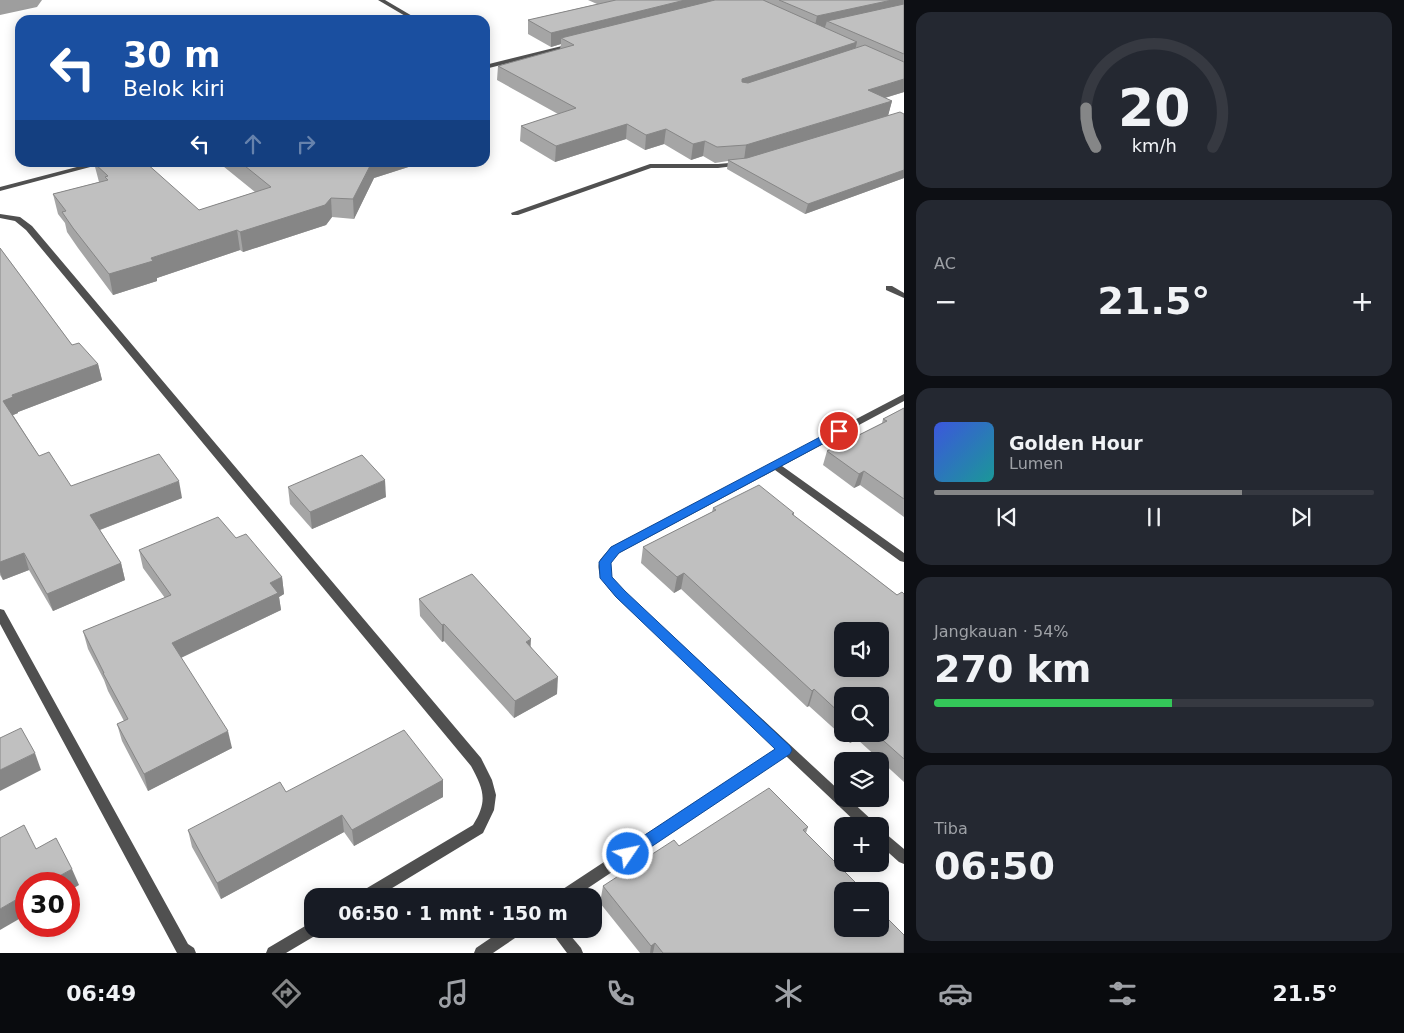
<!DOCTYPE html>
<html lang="id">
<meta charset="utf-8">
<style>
body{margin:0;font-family:"DejaVu Sans",sans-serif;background:#242831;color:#f1f3f6;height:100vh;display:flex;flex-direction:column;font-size:19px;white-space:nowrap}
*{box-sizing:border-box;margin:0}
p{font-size:16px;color:#9ea1a6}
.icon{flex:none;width:28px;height:28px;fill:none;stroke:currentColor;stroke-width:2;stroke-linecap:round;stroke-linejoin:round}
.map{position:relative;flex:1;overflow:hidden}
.side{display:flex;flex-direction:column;gap:12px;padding:12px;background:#0d0f14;width:500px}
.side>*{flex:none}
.hud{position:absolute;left:15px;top:15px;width:475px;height:152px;border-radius:15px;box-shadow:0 2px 12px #0003;background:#1a4fa0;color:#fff;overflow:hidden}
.controls{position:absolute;left:834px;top:622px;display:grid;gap:10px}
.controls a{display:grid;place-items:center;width:55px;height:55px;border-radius:10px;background:#171b24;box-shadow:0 2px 12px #0003;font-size:25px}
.speed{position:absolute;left:15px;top:872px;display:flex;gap:10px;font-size:25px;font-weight:700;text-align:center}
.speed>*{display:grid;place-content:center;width:65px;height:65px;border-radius:50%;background:#171b24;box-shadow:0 2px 12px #0003;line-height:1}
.speed .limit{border:8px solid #d22;background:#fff;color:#111}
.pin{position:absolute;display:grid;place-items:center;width:42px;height:42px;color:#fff;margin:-21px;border:2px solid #fff;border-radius:50%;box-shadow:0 1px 5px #0007}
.me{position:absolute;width:55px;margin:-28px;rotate:56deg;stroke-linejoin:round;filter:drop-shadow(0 0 4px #0008)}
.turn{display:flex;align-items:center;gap:18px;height:105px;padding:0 25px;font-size:22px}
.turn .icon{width:65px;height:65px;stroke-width:2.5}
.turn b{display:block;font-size:35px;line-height:42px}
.lanes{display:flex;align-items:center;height:48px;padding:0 25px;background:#0003;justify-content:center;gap:25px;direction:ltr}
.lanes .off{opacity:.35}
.big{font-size:38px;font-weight:700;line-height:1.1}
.side .card{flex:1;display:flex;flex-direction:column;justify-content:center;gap:8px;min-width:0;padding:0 18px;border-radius:15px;background:#242831}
.side .dial{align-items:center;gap:0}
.dial svg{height:130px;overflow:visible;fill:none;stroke:#363941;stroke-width:7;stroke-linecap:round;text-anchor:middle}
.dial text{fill:#f1f3f6;stroke:none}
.song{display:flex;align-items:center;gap:15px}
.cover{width:60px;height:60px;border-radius:8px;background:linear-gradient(135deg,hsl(230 70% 55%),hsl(180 70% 35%))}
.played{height:5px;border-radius:2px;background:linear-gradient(90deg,#858687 70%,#363941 70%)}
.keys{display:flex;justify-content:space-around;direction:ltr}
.heat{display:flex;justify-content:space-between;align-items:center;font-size:28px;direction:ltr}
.charge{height:8px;border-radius:4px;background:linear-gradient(90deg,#34c759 54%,#363941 0)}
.trip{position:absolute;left:304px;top:888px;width:298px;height:50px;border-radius:15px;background:#171b24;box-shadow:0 2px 12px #0003;font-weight:700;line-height:50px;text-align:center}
.dock{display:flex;height:80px;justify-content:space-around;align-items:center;background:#090b0e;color:#9ea1a6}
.dock .icon{width:35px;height:35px}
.dock .active{color:#858687}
.dock b{font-size:22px;color:#f1f3f6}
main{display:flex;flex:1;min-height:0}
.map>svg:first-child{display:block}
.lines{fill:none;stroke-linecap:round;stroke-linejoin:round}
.river{fill:#9e9e9e;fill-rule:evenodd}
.service{fill:#505050;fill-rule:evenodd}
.minor{fill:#505050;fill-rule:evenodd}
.wall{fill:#a5a5a5;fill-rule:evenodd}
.shaded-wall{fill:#868686}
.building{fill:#c0c0c0;stroke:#868686;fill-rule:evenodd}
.route{fill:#1a73e8;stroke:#114b97}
</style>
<main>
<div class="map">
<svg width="904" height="953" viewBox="0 0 904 953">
<rect width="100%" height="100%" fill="#fff"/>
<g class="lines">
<!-- river -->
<polygon class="river" points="0,0 42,0 37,7 0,15"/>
<!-- service -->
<polygon class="service" points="378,0 385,0 419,20 412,20"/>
<!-- minor -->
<g class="minor">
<polygon points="574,43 577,45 576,46 485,69 485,65"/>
<polygon points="96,162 109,162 0,191 0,187"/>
<polygon points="740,162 742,163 742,165 718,168 651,168 518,215 512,215 511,213 650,164 718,164"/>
<path d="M0,214L20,217L32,226L481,758L492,780L496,795L494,810L483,833L379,896H360L362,891L473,825C488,801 484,790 471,766L26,230L15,221L0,218Z"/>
<polygon points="886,286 892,286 904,293 904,298 886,290"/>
<path d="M904,394V401L782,466L904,553V562L900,561L775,470L619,553L610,563L611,577L624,591L842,793V799H849L874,822L876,826H860L786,756L576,896H558L560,891L777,748L616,597C608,587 594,575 600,560C603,556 608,551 611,547Z"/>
<polygon points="0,609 4,610 188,944 194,948 196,953 177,953 0,624"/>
<polygon points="880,831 885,833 904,849 904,864 899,862 880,845"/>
<polygon points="312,922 312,929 320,929 318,934 286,953 266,953 268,948"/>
<polygon points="504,929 523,929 521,934 493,953 474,953 476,948"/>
<polygon points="549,929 565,929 581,948 583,953 567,953"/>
</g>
</g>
<!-- wall -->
<g class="wall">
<polygon points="588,0 904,0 904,92 885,98 892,101 888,115 904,114 904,178 805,214 727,169 728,161 715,163 703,156 691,160 664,144 645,150 626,139 555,162 520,141 521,126 558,114 497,80 498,66 560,49 561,44 551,47 528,34 528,20 597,4"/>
<polygon points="218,162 424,162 374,178 354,219 332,217 326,225 243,252 240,250 157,278 157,281 113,295 78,248 67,232 65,223 58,214 53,194 99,182 94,163 199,210 255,192"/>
<polygon points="0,248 72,345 98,364 102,380 18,412 18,413 13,415 39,456 71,486 182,498 100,530 121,563 125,580 53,611 29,570 3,580 0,575"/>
<polygon points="904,408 904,517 860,485 854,488 823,465 827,451 882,423 883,419"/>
<polygon points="288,487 386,497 312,529 290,504"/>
<path d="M713,508L794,513V516L897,595L904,594V782L857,739L850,743L809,706L807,707L681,589L674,593L641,563L643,547L712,512ZM842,696L880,734H842Z"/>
<polygon points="236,538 282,577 284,594 279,597 281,610 181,658 232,748 148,791 122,741 117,724 124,721 108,691 104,680 88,649 83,631 165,598 143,568 139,550"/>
<polygon points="419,599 531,647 557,694 514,718 444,641 442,642 420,616"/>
<polygon points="443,780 443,797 354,846 344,832 221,899 192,847 188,830 286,792"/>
<polygon points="808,827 806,833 904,953 640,953 600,903 603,886 679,846"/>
</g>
<!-- shaded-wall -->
<g class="shaded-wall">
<polygon points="685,0 734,0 561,38 561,44 551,47 551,33"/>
<polygon points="892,0 904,0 904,10 827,21 825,27 814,30 817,16"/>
<polygon points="857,42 854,55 739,93 742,79"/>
<polygon points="904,79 904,92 864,104 868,90"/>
<polygon points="892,101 888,116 744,160 746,145"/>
<polygon points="627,124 626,139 555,162 556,146"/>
<polygon points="666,129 664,144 645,150 646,135"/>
<polygon points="705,141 703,156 691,160 693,144"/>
<polygon points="372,162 424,162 374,178 354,219 353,199"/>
<polygon points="904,170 904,178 805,214 808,204"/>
<polygon points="331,198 332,217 326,225 243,252 240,232"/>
<polygon points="237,230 240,250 157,278 157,281 113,295 109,274 151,258"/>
<polygon points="98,364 102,380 18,412 18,413 8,417 3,401 12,395"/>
<polygon points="864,471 860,485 854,488 859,474"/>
<polygon points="385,480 386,497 312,529 310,512"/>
<polygon points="179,481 182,498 94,532 90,515"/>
<polygon points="24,553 29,570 3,580 0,572 0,562"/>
<polygon points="121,563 125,580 53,611 47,594"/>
<polygon points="684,573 681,589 674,593 677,577"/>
<polygon points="282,577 284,594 279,597 281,610 176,660 172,643 270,583"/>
<polygon points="444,624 444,641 442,642 442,625"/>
<polygon points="531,639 530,657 526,642"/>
<polygon points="558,677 557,694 514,718 515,701"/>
<polygon points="814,689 809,706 807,707 812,691"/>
<polygon points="228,731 232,748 148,791 144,774"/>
<polygon points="854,734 859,734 857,739 850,743"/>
<polygon points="35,753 41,770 0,791 0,770"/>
<polygon points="443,780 443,797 354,846 352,830"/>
<polygon points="342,815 344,832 221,899 217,883"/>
<polygon points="72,869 79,885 69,891 69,884 45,884"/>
<polygon points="26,894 26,915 0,930 0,909"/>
<polygon points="655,943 653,953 650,953 651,946"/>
</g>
<!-- building -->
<g class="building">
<polygon points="616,0 685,0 551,33 528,20"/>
<polygon points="715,0 763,0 857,42 742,79 742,82 748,83 865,45 904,62 904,79 868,90 892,101 746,145 717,147 705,141 693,144 666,129 646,135 627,124 556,146 521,126 576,108 498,66 574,45 561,38"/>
<polygon points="779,0 892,0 817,16"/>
<polygon points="904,4 904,54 827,21"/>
<polygon points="900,112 904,114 904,170 808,204 728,160 747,158"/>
<polygon points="96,162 145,162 199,210 271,187 240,162 372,162 353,199 331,198 325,205 240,232 237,230 151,258 153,261 109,274 73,228 62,212 66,211 53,194 108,180 105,177 108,176 94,163"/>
<polygon points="0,248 72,345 79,343 98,364 12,395 13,397 3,401 39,456 49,452 71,486 159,454 179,481 90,515 121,563 47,594 24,553 0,562"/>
<polygon points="904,408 904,499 864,471 859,474 827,451 887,421 883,419"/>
<polygon points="362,455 385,480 310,512 288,487"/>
<path d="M759,485L794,513L792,514L897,595L902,592L904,594V759L876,734H880V696H842V715L814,689L812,691L684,573L677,577L643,547L716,510L713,508ZM842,631H880V669H842Z"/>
<polygon points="218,517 236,538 246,534 282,577 270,583 278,593 172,643 228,731 144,774 117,724 128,719 103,673 104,673 83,631 171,595 139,550"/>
<polygon points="472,574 531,639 526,642 558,677 515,701 444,624 442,625 419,599"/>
<polygon points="21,728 35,753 0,770 0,738"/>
<polygon points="404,730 443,780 352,830 342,815 217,883 188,830 280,782 286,792"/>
<polygon points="769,788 808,827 803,830 864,891 842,891 842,929 880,929 880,911 904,935 904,953 663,953 655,943 651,946 603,886 674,840 679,846"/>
<polygon points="24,825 36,849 56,838 72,869 45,884 26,884 26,894 0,909 0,838"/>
</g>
<!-- route -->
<polygon class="route" points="839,427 845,431 843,433 619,553 611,563 612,577 625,591 790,746 792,750 790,754 633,859 628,861 622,859 620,854 622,850 775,749 616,597 600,578 599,562 611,547"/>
</svg>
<div class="controls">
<a><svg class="icon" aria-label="sound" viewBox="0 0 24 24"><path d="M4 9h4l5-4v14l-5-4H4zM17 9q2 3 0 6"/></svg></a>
<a><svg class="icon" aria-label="search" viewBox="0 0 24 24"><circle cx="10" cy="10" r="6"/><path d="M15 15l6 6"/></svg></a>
<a><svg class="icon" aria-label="layers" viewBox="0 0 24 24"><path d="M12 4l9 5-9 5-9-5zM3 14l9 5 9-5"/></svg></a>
<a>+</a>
<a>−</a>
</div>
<div class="speed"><div class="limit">30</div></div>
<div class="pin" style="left:839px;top:431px;background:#d93025"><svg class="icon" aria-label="arrive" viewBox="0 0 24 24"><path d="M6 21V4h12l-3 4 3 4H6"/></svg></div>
<svg class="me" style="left:628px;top:854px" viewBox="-20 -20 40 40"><circle r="17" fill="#1a73e8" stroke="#fff" stroke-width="3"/><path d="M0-11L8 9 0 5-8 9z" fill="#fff"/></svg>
<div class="trip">06:50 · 1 mnt · 150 m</div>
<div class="hud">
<div class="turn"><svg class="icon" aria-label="left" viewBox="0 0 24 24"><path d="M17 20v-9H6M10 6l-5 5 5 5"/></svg><div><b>30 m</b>Belok kiri</div></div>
<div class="lanes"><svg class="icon" aria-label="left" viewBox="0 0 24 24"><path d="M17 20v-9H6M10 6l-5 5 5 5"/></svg><svg class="icon off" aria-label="ahead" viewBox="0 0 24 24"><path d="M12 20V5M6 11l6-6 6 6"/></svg><svg class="icon off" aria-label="right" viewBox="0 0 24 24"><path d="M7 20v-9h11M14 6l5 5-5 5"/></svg></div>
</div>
</div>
<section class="side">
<div class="card dial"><svg viewBox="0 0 100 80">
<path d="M14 69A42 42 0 1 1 86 69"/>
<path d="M14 69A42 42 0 0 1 8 45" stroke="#858687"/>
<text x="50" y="56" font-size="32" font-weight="700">20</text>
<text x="50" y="72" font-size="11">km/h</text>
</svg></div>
<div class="card"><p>AC</p>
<div class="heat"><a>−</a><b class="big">21.5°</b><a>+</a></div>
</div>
<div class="card">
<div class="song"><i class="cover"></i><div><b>Golden Hour</b><p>Lumen</p></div></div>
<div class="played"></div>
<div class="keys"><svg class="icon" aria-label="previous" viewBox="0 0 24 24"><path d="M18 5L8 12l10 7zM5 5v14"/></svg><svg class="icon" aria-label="pause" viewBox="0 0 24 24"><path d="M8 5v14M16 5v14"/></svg><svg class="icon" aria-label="next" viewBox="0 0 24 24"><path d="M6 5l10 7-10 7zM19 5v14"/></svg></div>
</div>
<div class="card"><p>Jangkauan · 54%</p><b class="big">270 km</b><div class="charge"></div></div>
<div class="card"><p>Tiba</p><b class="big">06:50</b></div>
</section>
</main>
<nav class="dock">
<b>06:49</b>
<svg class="icon active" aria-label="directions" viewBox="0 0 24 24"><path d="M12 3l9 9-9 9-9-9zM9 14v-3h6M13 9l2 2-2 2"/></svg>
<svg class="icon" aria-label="music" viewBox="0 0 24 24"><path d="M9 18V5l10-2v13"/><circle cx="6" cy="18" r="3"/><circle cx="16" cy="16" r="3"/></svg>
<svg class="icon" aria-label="phone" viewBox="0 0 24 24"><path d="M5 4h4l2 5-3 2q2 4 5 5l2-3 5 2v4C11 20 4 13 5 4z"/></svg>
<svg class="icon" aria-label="climate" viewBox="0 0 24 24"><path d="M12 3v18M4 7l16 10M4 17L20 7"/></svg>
<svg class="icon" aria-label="car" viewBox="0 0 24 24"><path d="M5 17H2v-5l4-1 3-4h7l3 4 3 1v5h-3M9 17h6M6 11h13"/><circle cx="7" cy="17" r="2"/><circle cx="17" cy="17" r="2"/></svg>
<svg class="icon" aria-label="filters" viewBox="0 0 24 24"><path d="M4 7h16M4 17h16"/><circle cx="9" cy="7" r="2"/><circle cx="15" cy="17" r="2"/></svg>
<b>21.5°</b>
</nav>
